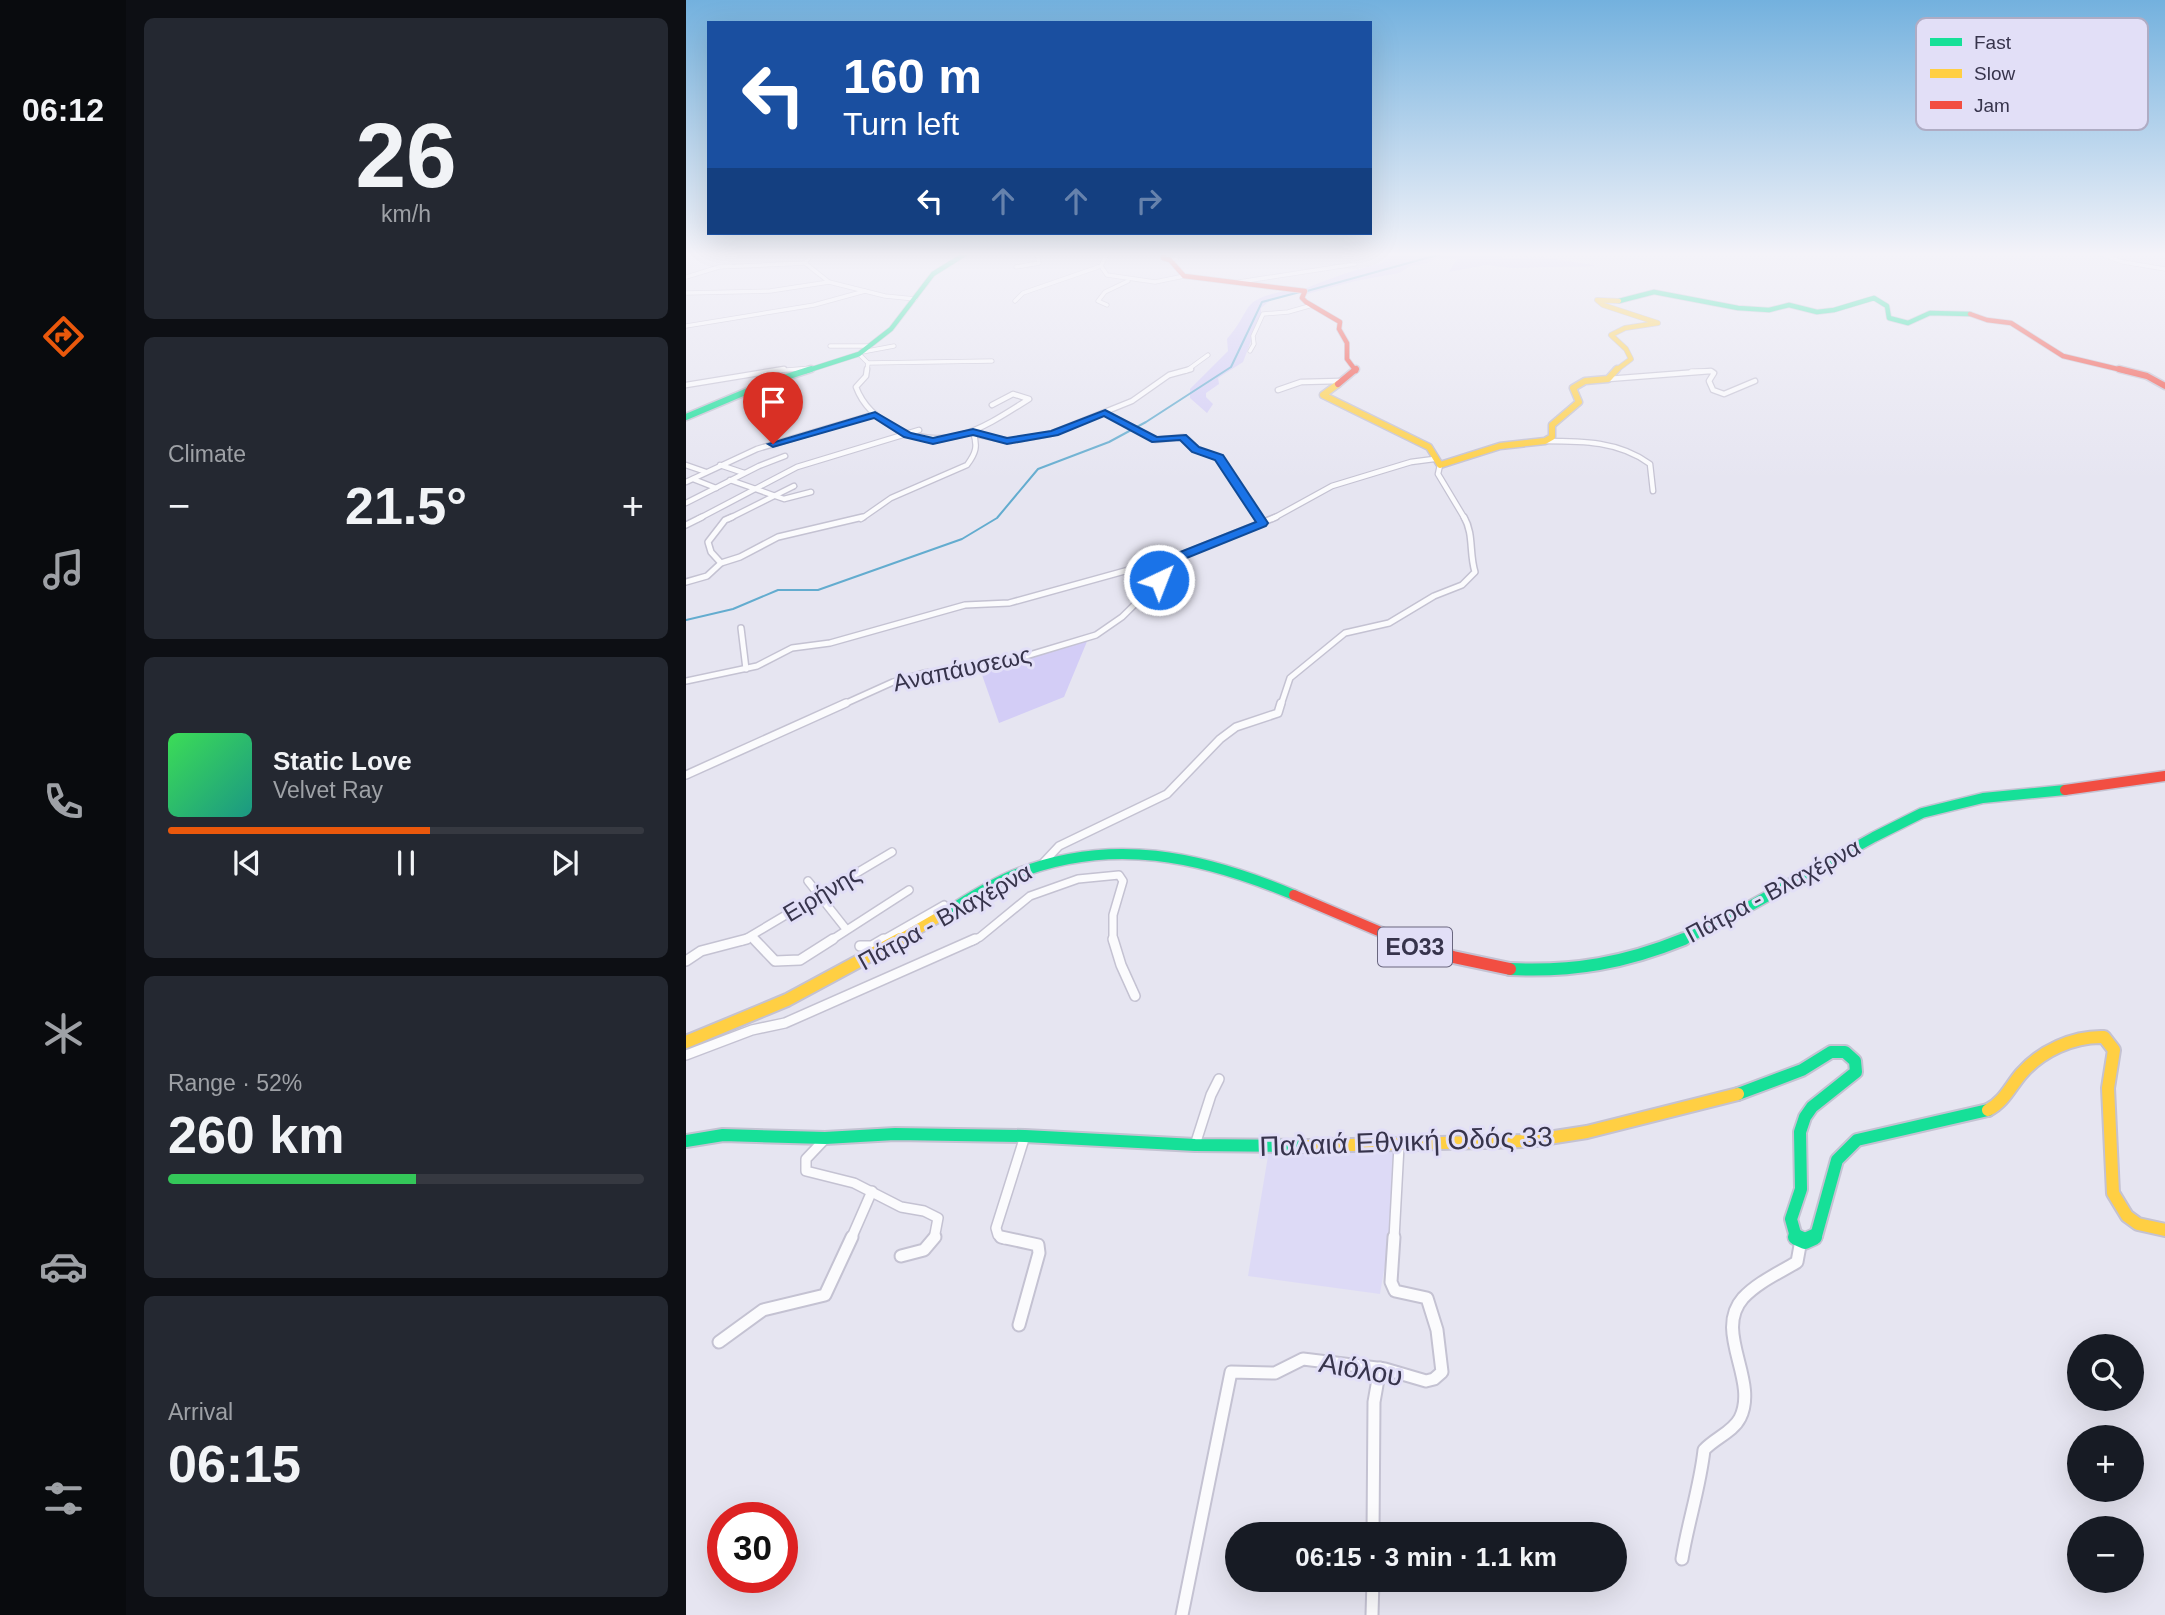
<!DOCTYPE html>
<meta charset="utf-8">
<style>
body{margin:0;font-family:Helvetica,sans-serif;background:#242831;color:#f1f3f6;height:100vh;display:flex;flex-direction:column;font-size:26px;white-space:nowrap}
*{box-sizing:border-box;margin:0}
p{font-size:23px;color:#9ea1a6}
.icon{flex:none;width:38px;height:38px;fill:none;stroke:currentColor;stroke-width:2;stroke-linecap:round;stroke-linejoin:round}
.map{position:relative;flex:1;overflow:hidden}
.sheet{display:flex;flex-direction:column;gap:18px;padding:18px;background:#0d0f14;width:560px}
.sheet>*{flex:none}
.banner{position:absolute;left:21px;top:21px;width:665px;height:214px;border-radius:0px;box-shadow:0 7px 28px #0002;background:#1a4fa0;color:#fff;overflow:hidden}
.buttons{position:absolute;left:1381px;top:1334px;display:grid;gap:14px}
.buttons a{display:grid;place-items:center;width:77px;height:77px;border-radius:50%;background:#171b24;box-shadow:0 7px 28px #0002;font-size:35px}
.speed{position:absolute;left:21px;top:1502px;display:flex;gap:14px;font-size:35px;font-weight:700;text-align:center}
.speed>*{display:grid;place-content:center;width:91px;height:91px;border-radius:50%;background:#171b24;box-shadow:0 7px 28px #0002;line-height:1}
.speed .limit{border:10px solid #d22;background:#fff;color:#111}
.pin{position:absolute;display:grid;place-items:center;width:60px;height:60px;color:#fff;margin:-72px -30px;border-radius:50% 50% 50% 0;rotate:-45deg;box-shadow:0 0 7px #0007}
.pin .icon{rotate:45deg}
.me{position:absolute;width:77px;margin:-38px;rotate:43deg;stroke-linejoin:round;filter:drop-shadow(0 0 5px #0008)}
.turn{display:flex;align-items:center;gap:24px;height:147px;padding:0 21px;font-size:32px}
.turn .icon{width:91px;height:91px;stroke-width:2.5}
.turn b{display:block;font-size:49px;line-height:60px}
.lanes{display:flex;align-items:center;height:66px;padding:0 21px;background:#0003;justify-content:center;gap:35px;direction:ltr}
.lanes .off{opacity:.35}
.big{font-size:52px;font-weight:800;line-height:1.1}
.sheet .tile{flex:1;display:flex;flex-direction:column;justify-content:center;gap:10px;min-width:0;padding:0 24px;border-radius:10px;background:#242831}
.sheet .dial{align-items:center;gap:0}
.dial b{font-size:91px;line-height:1}
.song{display:flex;align-items:center;gap:21px}
.cover{width:84px;height:84px;border-radius:10px;background:linear-gradient(135deg,hsl(130 70% 55%),hsl(170 70% 35%))}
.played{height:7px;border-radius:4px;background:linear-gradient(90deg,#ea580c 55%,#363941 55%)}
.keys{display:flex;justify-content:space-around;direction:ltr}
.heat{display:flex;justify-content:space-between;align-items:center;font-size:38px;direction:ltr}
.charge{height:10px;border-radius:5px;background:linear-gradient(90deg,#34c759 52%,#363941 0)}
.trip{position:absolute;left:539px;top:1522px;width:402px;height:70px;border-radius:35px;background:#171b24;box-shadow:0 7px 28px #0002;font-weight:800;line-height:70px;text-align:center}
main{display:flex;flex:1;min-height:0}
.tabs{display:flex;flex-direction:column;width:126px;justify-content:space-around;align-items:center;background:#090b0e;color:#9ea1a6}
.tabs .icon{width:49px;height:49px}
.tabs .selected{color:#ea580c}
.tabs b{font-size:32px;color:#f1f3f6}
.map>svg:first-child{display:block}
.built{fill:#dddaf6}
.green{fill:#d3cdf6}
.lines{fill:none;stroke-linecap:round;stroke-linejoin:round}
.stream{stroke:#63accf;stroke-width:2}
.street-far5-casing{stroke:#c4c2d2;stroke-width:5}
.street-far4-casing{stroke:#c4c2d2;stroke-width:7}
.street-far3-casing{stroke:#c4c2d2;stroke-width:8}
.street-far2-casing{stroke:#c4c2d2;stroke-width:10}
.street-far1-casing{stroke:#c4c2d2;stroke-width:12}
.street-casing{stroke:#c4c2d2;stroke-width:15}
.fast-far4-casing{stroke:#c4c2d2;stroke-width:6}
.fast-far3-casing{stroke:#c4c2d2;stroke-width:9}
.fast-far2-casing{stroke:#c4c2d2;stroke-width:13}
.fast-far1-casing{stroke:#c4c2d2;stroke-width:16}
.fast-casing{stroke:#c4c2d2;stroke-width:19}
.slow-far3-casing{stroke:#c4c2d2;stroke-width:6}
.slow-far2-casing{stroke:#c4c2d2;stroke-width:9}
.slow-far1-casing{stroke:#c4c2d2;stroke-width:13}
.slow-casing{stroke:#c4c2d2;stroke-width:16}
.jam-far3-casing{stroke:#c4c2d2;stroke-width:6}
.jam-far2-casing{stroke:#c4c2d2;stroke-width:9}
.jam-far1-casing{stroke:#c4c2d2;stroke-width:13}
.jam-casing{stroke:#c4c2d2;stroke-width:16}
.street-far5{stroke:#fbfbfd;stroke-width:3.5}
.street-far4{stroke:#fbfbfd;stroke-width:4.5}
.street-far3{stroke:#fbfbfd;stroke-width:5}
.street-far2{stroke:#fbfbfd;stroke-width:7}
.street-far1{stroke:#fbfbfd;stroke-width:9}
.street{stroke:#fbfbfd;stroke-width:11}
.fast-far4{stroke:#16e098;stroke-width:4.5}
.fast-far3{stroke:#16e098;stroke-width:6}
.fast-far2{stroke:#16e098;stroke-width:10}
.fast-far1{stroke:#16e098;stroke-width:12}
.fast{stroke:#16e098;stroke-width:16}
.slow-far3{stroke:#ffcf43;stroke-width:4.5}
.slow-far2{stroke:#ffcf43;stroke-width:6}
.slow-far1{stroke:#ffcf43;stroke-width:10}
.slow{stroke:#ffcf43;stroke-width:12}
.jam-far3{stroke:#f24e42;stroke-width:4.5}
.jam-far2{stroke:#f24e42;stroke-width:6}
.jam-far1{stroke:#f24e42;stroke-width:10}
.jam{stroke:#f24e42;stroke-width:12}
.route{fill:#1a73e8;stroke:#114b97;stroke-width:2}
.labels{text-anchor:middle;stroke-width:6;stroke-linejoin:round;paint-order:stroke}
.shield{fill:#e2dff7;stroke:#6a677f;stroke-width:2}
.shield-label{font-size:23px;font-weight:bold;fill:#37344c}
.street-label{font-size:24px;fill:#37344c;stroke:#e2dff7}
.near-street-label{font-size:28px;fill:#37344c;stroke:#e2dff7}
.key{fill:#e2dff7;stroke:#afacc4;stroke-width:2}
.key-label{font-size:19px;fill:#37344c}
</style>
<main>
<nav class="tabs">
<b>06:12</b>
<svg class="icon selected" aria-label="directions" viewBox="0 0 24 24"><path d="M12 3l9 9-9 9-9-9zM9 14v-3h6M13 9l2 2-2 2"/></svg>
<svg class="icon" aria-label="music" viewBox="0 0 24 24"><path d="M9 18V5l10-2v13"/><circle cx="6" cy="18" r="3"/><circle cx="16" cy="16" r="3"/></svg>
<svg class="icon" aria-label="phone" viewBox="0 0 24 24"><path d="M5 4h4l2 5-3 2q2 4 5 5l2-3 5 2v4C11 20 4 13 5 4z"/></svg>
<svg class="icon" aria-label="climate" viewBox="0 0 24 24"><path d="M12 3v18M4 7l16 10M4 17L20 7"/></svg>
<svg class="icon" aria-label="car" viewBox="0 0 24 24"><path d="M5 17H2v-5l4-1 3-4h7l3 4 3 1v5h-3M9 17h6M6 11h13"/><circle cx="7" cy="17" r="2"/><circle cx="17" cy="17" r="2"/></svg>
<svg class="icon" aria-label="filters" viewBox="0 0 24 24"><path d="M4 7h16M4 17h16"/><circle cx="9" cy="7" r="2"/><circle cx="15" cy="17" r="2"/></svg>
</nav>
<section class="sheet">
<div class="tile dial"><b>26</b><p>km/h</p></div>
<div class="tile"><p>Climate</p>
<div class="heat"><a>−</a><b class="big">21.5°</b><a>+</a></div>
</div>
<div class="tile">
<div class="song"><i class="cover"></i><div><b>Static Love</b><p>Velvet Ray</p></div></div>
<div class="played"></div>
<div class="keys"><svg class="icon" aria-label="previous" viewBox="0 0 24 24"><path d="M18 5L8 12l10 7zM5 5v14"/></svg><svg class="icon" aria-label="pause" viewBox="0 0 24 24"><path d="M8 5v14M16 5v14"/></svg><svg class="icon" aria-label="next" viewBox="0 0 24 24"><path d="M6 5l10 7-10 7zM19 5v14"/></svg></div>
</div>
<div class="tile"><p>Range · 52%</p><b class="big">260 km</b><div class="charge"></div></div>
<div class="tile"><p>Arrival</p><b class="big">06:15</b></div>
</section>
<div class="map">
<svg width="1479" height="1615" viewBox="0 0 1479 1615">
<rect width="100%" height="100%" fill="#e6e5f1"/>
<!-- built -->
<polygon class="built" points="583,1150 718,1152 694,1294 562,1276"/>
<!-- green -->
<g class="green">
<path d="M703,254L727,257L744,254H807L819,258L857,257L913,266L826,268L799,265L763,272L771,259L751,258L742,263L724,266L713,273L669,281L621,294L618,289C644,278 671,269 698,262Z"/>
<path d="M604,290L616,292L587,298L575,308V315L557,362L532,378L533,384L520,393V397L527,404L521,413L504,398V389L542,351L541,339C569,307 551,300 604,290Z"/>
<polygon points="402,639 378,697 313,723 295,672"/>
</g>
<g class="lines">
<!-- stream -->
<g class="stream">
<polyline points="621,291 755,254"/>
<polyline points="0,620 47,609 92,590 132,590 276,539 311,518 352,469 423,442 460,422 545,367 576,302 614,292"/>
</g>
<!-- street-far5 casing -->
<g class="street-far5-casing">
<g id="street-far5">
<polyline points="126,254 119,263 143,282 199,296 229,299"/>
<polyline points="421,254 415,266 421,275 469,282 498,276"/>
<polyline points="1415,254 1437,262 1479,269"/>
<polyline points="483,260 491,258"/>
<polyline points="330,267 353,263 351,254"/>
<polyline points="0,277 33,267 119,263"/>
<polyline points="553,282 669,264"/>
<polyline points="0,293 84,291 143,282"/>
<polyline points="329,301 337,293 415,266"/>
<polyline points="421,305 412,301 419,292 442,281"/>
<polyline points="0,326 128,305 179,291"/>
<polyline points="144,346 184,346"/>
<polyline points="564,351 568,344 567,336 577,314 602,312 623,306"/>
<polyline points="176,352 208,346"/>
<polyline points="173,354 182,363 181,371"/>
<polyline points="182,363 306,361"/>
<polyline points="87,371 126,368"/>
<polyline points="500,371 522,355"/>
<polyline points="1005,371 1025,371"/>
</g>
</g>
<!-- street-far4 casing -->
<g class="street-far4-casing">
<g id="street-far4">
<path d="M181,369L180,376L170,387C177,406 193,420 211,429C263,453 300,426 343,399L327,394L306,405"/>
<polyline points="922,379 1025,371 1028,373 1023,381 1027,390 1038,394 1069,381"/>
<polyline points="0,385 98,369"/>
<polyline points="592,390 615,382 654,381"/>
<polyline points="419,413 469,440 497,437 510,450 533,458 573,519"/>
<polyline points="288,434 324,441 364,434 446,401 483,375 505,369"/>
<path d="M859,441C896,441 933,441 964,464L967,491"/>
<polyline points="0,465 20,472"/>
<polyline points="34,465 58,473"/>
<polyline points="754,465 752,474 779,519"/>
<polyline points="7,479 30,488"/>
<polyline points="44,480 98,499 125,492"/>
<polyline points="0,482 71,449 189,414"/>
<polyline points="0,503 73,466 99,456"/>
<polyline points="12,519 111,467 233,430"/>
<polyline points="42,519 108,486"/>
<path d="M175,519L205,498L281,465C290,453 292,446 287,432"/>
<polyline points="586,519 646,486 725,462 748,459"/>
</g>
</g>
<!-- street-far3 casing -->
<g class="street-far3-casing">
<g id="street-far3">
<polyline points="572,517 576,523"/>
<polyline points="0,525 16,517"/>
<polyline points="35,563 25,552 22,542 39,520 46,517"/>
<polyline points="0,582 21,576 35,563 54,557 92,537 177,517"/>
<polyline points="55,628 60,669"/>
<polyline points="0,681 71,666 106,648 144,643 279,605 323,603 493,556 590,517"/>
<polyline points="156,705 207,682 238,673 310,665 410,635 436,617 490,564 493,556"/>
<path d="M595,705L604,678L659,633L703,623L748,596L776,585L789,572C783,553 788,534 778,517"/>
</g>
</g>
<!-- street-far2 casing -->
<g class="street-far2-casing">
<g id="street-far2">
<polyline points="0,775 160,703"/>
<polyline points="358,862 373,846 481,794 534,739 550,727 592,713 595,703"/>
<polyline points="122,881 160,929"/>
<polyline points="66,937 70,941"/>
<polyline points="56,941 206,852"/>
<polyline points="144,941 223,890"/>
<polyline points="195,941 258,905 263,911"/>
<polyline points="286,941 294,937 344,896 392,879 433,875 437,881 427,915 427,941"/>
</g>
</g>
<!-- street-far1 casing -->
<g class="street-far1-casing">
<g id="street-far1">
<polyline points="68,939 89,961 114,960 147,939"/>
<polyline points="427,939 435,965 449,996"/>
<polyline points="174,946 186,946 198,939"/>
<polyline points="0,961 15,951 61,939"/>
<polyline points="0,1055 66,1030 99,1023 289,939"/>
<polyline points="139,1139 120,1159 120,1171 168,1183 215,1207 238,1211 252,1218 248,1239"/>
<polyline points="509,1145 525,1095 533,1079"/>
<polyline points="165,1239 186,1191"/>
<polyline points="318,1239 312,1235 310,1228 339,1136"/>
<polyline points="708,1239 713,1146"/>
</g>
</g>
<!-- street casing -->
<g class="street-casing">
<g id="street">
<polyline points="315,1237 352,1245 353,1253 333,1325"/>
<polyline points="215,1256 238,1250 249,1237"/>
<polyline points="33,1342 77,1310 139,1295 166,1237"/>
<polyline points="687,1535 688,1402 694,1368"/>
<path d="M996,1559C1002,1522 1014,1487 1018,1450C1029,1438 1047,1432 1054,1418C1073,1380 1027,1332 1057,1298C1072,1282 1093,1273 1111,1262L1115,1240"/>
<polyline points="496,1615 545,1372 589,1373 617,1359 699,1369 740,1381 748,1379 756,1372 751,1330 741,1298 709,1291 705,1282 708,1237"/>
<polyline points="686,1615 687,1580"/>
</g>
</g>
<!-- fast-far4 casing -->
<g class="fast-far4-casing">
<g id="fast-far4">
<polyline points="933,301 968,292 1052,308 1083,310 1103,305 1131,312 1148,310 1188,298 1201,306 1203,318 1222,323 1244,313 1284,314"/>
<polyline points="120,371 173,354 205,329 247,274 279,254"/>
</g>
</g>
<!-- fast-far3 casing -->
<g class="fast-far3-casing">
<polyline id="fast-far3" points="0,417 76,385 125,369"/>
</g>
<!-- fast-far2 casing -->
<g class="fast-far2-casing">
<g id="fast-far2">
<path d="M258,914C281,900 303,885 328,875C425,836 515,856 608,895"/>
<polyline points="994,941 1037,921 1188,837 1236,813 1297,798 1379,790"/>
</g>
</g>
<!-- fast-far1 casing -->
<g class="fast-far1-casing">
<g id="fast-far1">
<path d="M824,969C888,972 939,963 998,939"/>
<polyline points="1052,1094 1116,1070 1145,1052 1159,1052 1169,1061 1170,1072 1126,1107 1119,1117 1114,1132 1115,1189 1105,1219 1110,1237 1114,1239"/>
<polyline points="0,1141 37,1135 139,1138 209,1134 339,1136 509,1145 622,1146"/>
<polyline points="1124,1239 1130,1236 1151,1160 1171,1140 1302,1110"/>
</g>
</g>
<!-- fast casing -->
<g class="fast-casing">
<polyline id="fast" points="1110,1237 1119,1241 1128,1237"/>
</g>
<!-- slow-far3 casing -->
<g class="slow-far3-casing">
<polyline id="slow-far3" points="929,371 945,359 940,349 925,335 939,328 972,323 917,305 911,300 933,301"/>
</g>
<!-- slow-far2 casing -->
<g class="slow-far2-casing">
<polyline id="slow-far2" points="652,384 637,395 743,447 754,465 814,446 859,441 866,437 866,425 893,402 887,388 899,381 922,379 931,369"/>
</g>
<!-- slow-far1 casing -->
<g class="slow-far1-casing">
<polyline id="slow-far1" points="211,941 258,914"/>
</g>
<!-- slow casing -->
<g class="slow-casing">
<g id="slow">
<polyline points="0,1042 101,1000 214,939"/>
<path d="M1302,1110C1318,1102 1324,1087 1335,1074C1355,1051 1387,1036 1418,1037L1428,1050L1422,1088L1427,1193L1441,1216L1452,1224L1479,1230"/>
<polyline points="622,1146 843,1141 901,1132 1052,1094"/>
</g>
</g>
<!-- jam-far3 casing -->
<g class="jam-far3-casing">
<g id="jam-far3">
<polyline points="477,254 477,258 484,260 498,276 619,291 616,298 620,302 654,322 653,329 661,343 661,359 670,371"/>
<polyline points="1284,314 1301,320 1325,323 1377,356 1440,371"/>
</g>
</g>
<!-- jam-far2 casing -->
<g class="jam-far2-casing">
<g id="jam-far2">
<polyline points="1433,369 1461,376 1479,386"/>
<polyline points="652,384 670,369"/>
</g>
</g>
<!-- jam-far1 casing -->
<g class="jam-far1-casing">
<g id="jam-far1">
<polyline points="1379,790 1479,776"/>
<polyline points="608,895 716,941"/>
</g>
</g>
<!-- jam casing -->
<g class="jam-casing">
<polyline id="jam" points="711,939 767,957 824,969"/>
</g>
<!-- street-far5 -->
<use href="#street-far5" class="street-far5"/>
<!-- street-far4 -->
<use href="#street-far4" class="street-far4"/>
<!-- street-far3 -->
<use href="#street-far3" class="street-far3"/>
<!-- street-far2 -->
<use href="#street-far2" class="street-far2"/>
<!-- street-far1 -->
<use href="#street-far1" class="street-far1"/>
<!-- street -->
<use href="#street" class="street"/>
<!-- fast-far4 -->
<use href="#fast-far4" class="fast-far4"/>
<!-- fast-far3 -->
<use href="#fast-far3" class="fast-far3"/>
<!-- fast-far2 -->
<use href="#fast-far2" class="fast-far2"/>
<!-- fast-far1 -->
<use href="#fast-far1" class="fast-far1"/>
<!-- fast -->
<use href="#fast" class="fast"/>
<!-- slow-far3 -->
<use href="#slow-far3" class="slow-far3"/>
<!-- slow-far2 -->
<use href="#slow-far2" class="slow-far2"/>
<!-- slow-far1 -->
<use href="#slow-far1" class="slow-far1"/>
<!-- slow -->
<use href="#slow" class="slow"/>
<!-- jam-far3 -->
<use href="#jam-far3" class="jam-far3"/>
<!-- jam-far2 -->
<use href="#jam-far2" class="jam-far2"/>
<!-- jam-far1 -->
<use href="#jam-far1" class="jam-far1"/>
<!-- jam -->
<use href="#jam" class="jam"/>
</g>
<!-- sky -->
<linearGradient id="sky" x2="0" y2="1"><stop stop-color="#73b1de"/><stop offset="0.53" stop-color="#f4f3f9"/><stop offset="1" stop-color="#f4f3f9" stop-opacity="0"/></linearGradient>
<rect width="1479" height="480" fill="url(#sky)"/>
<!-- route -->
<polygon class="route" points="419,410 471,437 500,435 513,447 537,455 582,523 580,526 498,559 495,567 477,582 469,582 469,577 485,563 489,554 570,522 529,460 506,452 494,440 466,442 418,416 372,435 321,444 287,435 247,444 218,437 188,418 87,447 82,444 189,412 225,433 247,438 287,429 321,438 365,431"/>
<g class="labels">
<!-- shield labels -->
<rect class="shield" x="692" y="927.5" width="74" height="39" rx="5"/>
<g class="shield-label">
<text x="729" y="955">ΕΟ33</text>
</g>
<!-- street labels -->
<g class="street-label">
<text transform="translate(276 669) rotate(-12)" y="8">Αναπάυσεως</text>
<text transform="translate(1087 891) rotate(-28)" y="8">Πάτρα - Βλαχέρνα</text>
<text transform="translate(136 894) rotate(-31)" y="8">Ειρήνης</text>
<text transform="translate(259 917) rotate(-29)" y="8">Πάτρα - Βλαχέρνα</text>
</g>
<!-- near-street labels -->
<g class="near-street-label">
<text transform="translate(720 1141) rotate(-2)" y="10">Παλαιά Εθνική Οδός 33</text>
<text transform="translate(675 1369) rotate(10)" y="10">Αιόλου</text>
</g>
</g>
<!-- legend -->
<rect x="1230" y="18" width="232" height="112" rx="10" class="key"/>
<rect x="1244" y="38" width="32" height="8" fill="#16e098"/>
<rect x="1244" y="69" width="32" height="9" fill="#ffcf43"/>
<rect x="1244" y="101" width="32" height="8" fill="#f24e42"/>
<g class="key-label">
<text x="1288" y="49">Fast</text>
<text x="1288" y="80">Slow</text>
<text x="1288" y="112">Jam</text>
</g>
</svg>
<div class="buttons">
<a><svg class="icon" aria-label="search" viewBox="0 0 24 24"><circle cx="10" cy="10" r="6"/><path d="M15 15l6 6"/></svg></a>
<a>+</a>
<a>−</a>
</div>
<div class="speed"><div class="limit">30</div></div>
<div class="pin" style="left:87px;top:444px;background:#d93025"><svg class="icon" aria-label="arrive" viewBox="0 0 24 24"><path d="M6 21V4h12l-3 4 3 4H6"/></svg></div>
<svg class="me" style="left:473px;top:580px" viewBox="-20 -20 40 40"><circle r="17" fill="#1a73e8" stroke="#fff" stroke-width="3"/><path d="M0-11L8 9 0 5-8 9z" fill="#fff"/></svg>
<div class="trip">06:15 · 3 min · 1.1 km</div>
<div class="banner">
<div class="turn"><svg class="icon" aria-label="left" viewBox="0 0 24 24"><path d="M17 20v-9H6M10 6l-5 5 5 5"/></svg><div><b>160 m</b>Turn left</div></div>
<div class="lanes"><svg class="icon" aria-label="left" viewBox="0 0 24 24"><path d="M17 20v-9H6M10 6l-5 5 5 5"/></svg><svg class="icon off" aria-label="ahead" viewBox="0 0 24 24"><path d="M12 20V5M6 11l6-6 6 6"/></svg><svg class="icon off" aria-label="ahead" viewBox="0 0 24 24"><path d="M12 20V5M6 11l6-6 6 6"/></svg><svg class="icon off" aria-label="right" viewBox="0 0 24 24"><path d="M7 20v-9h11M14 6l5 5-5 5"/></svg></div>
</div>
</div>
</main>
